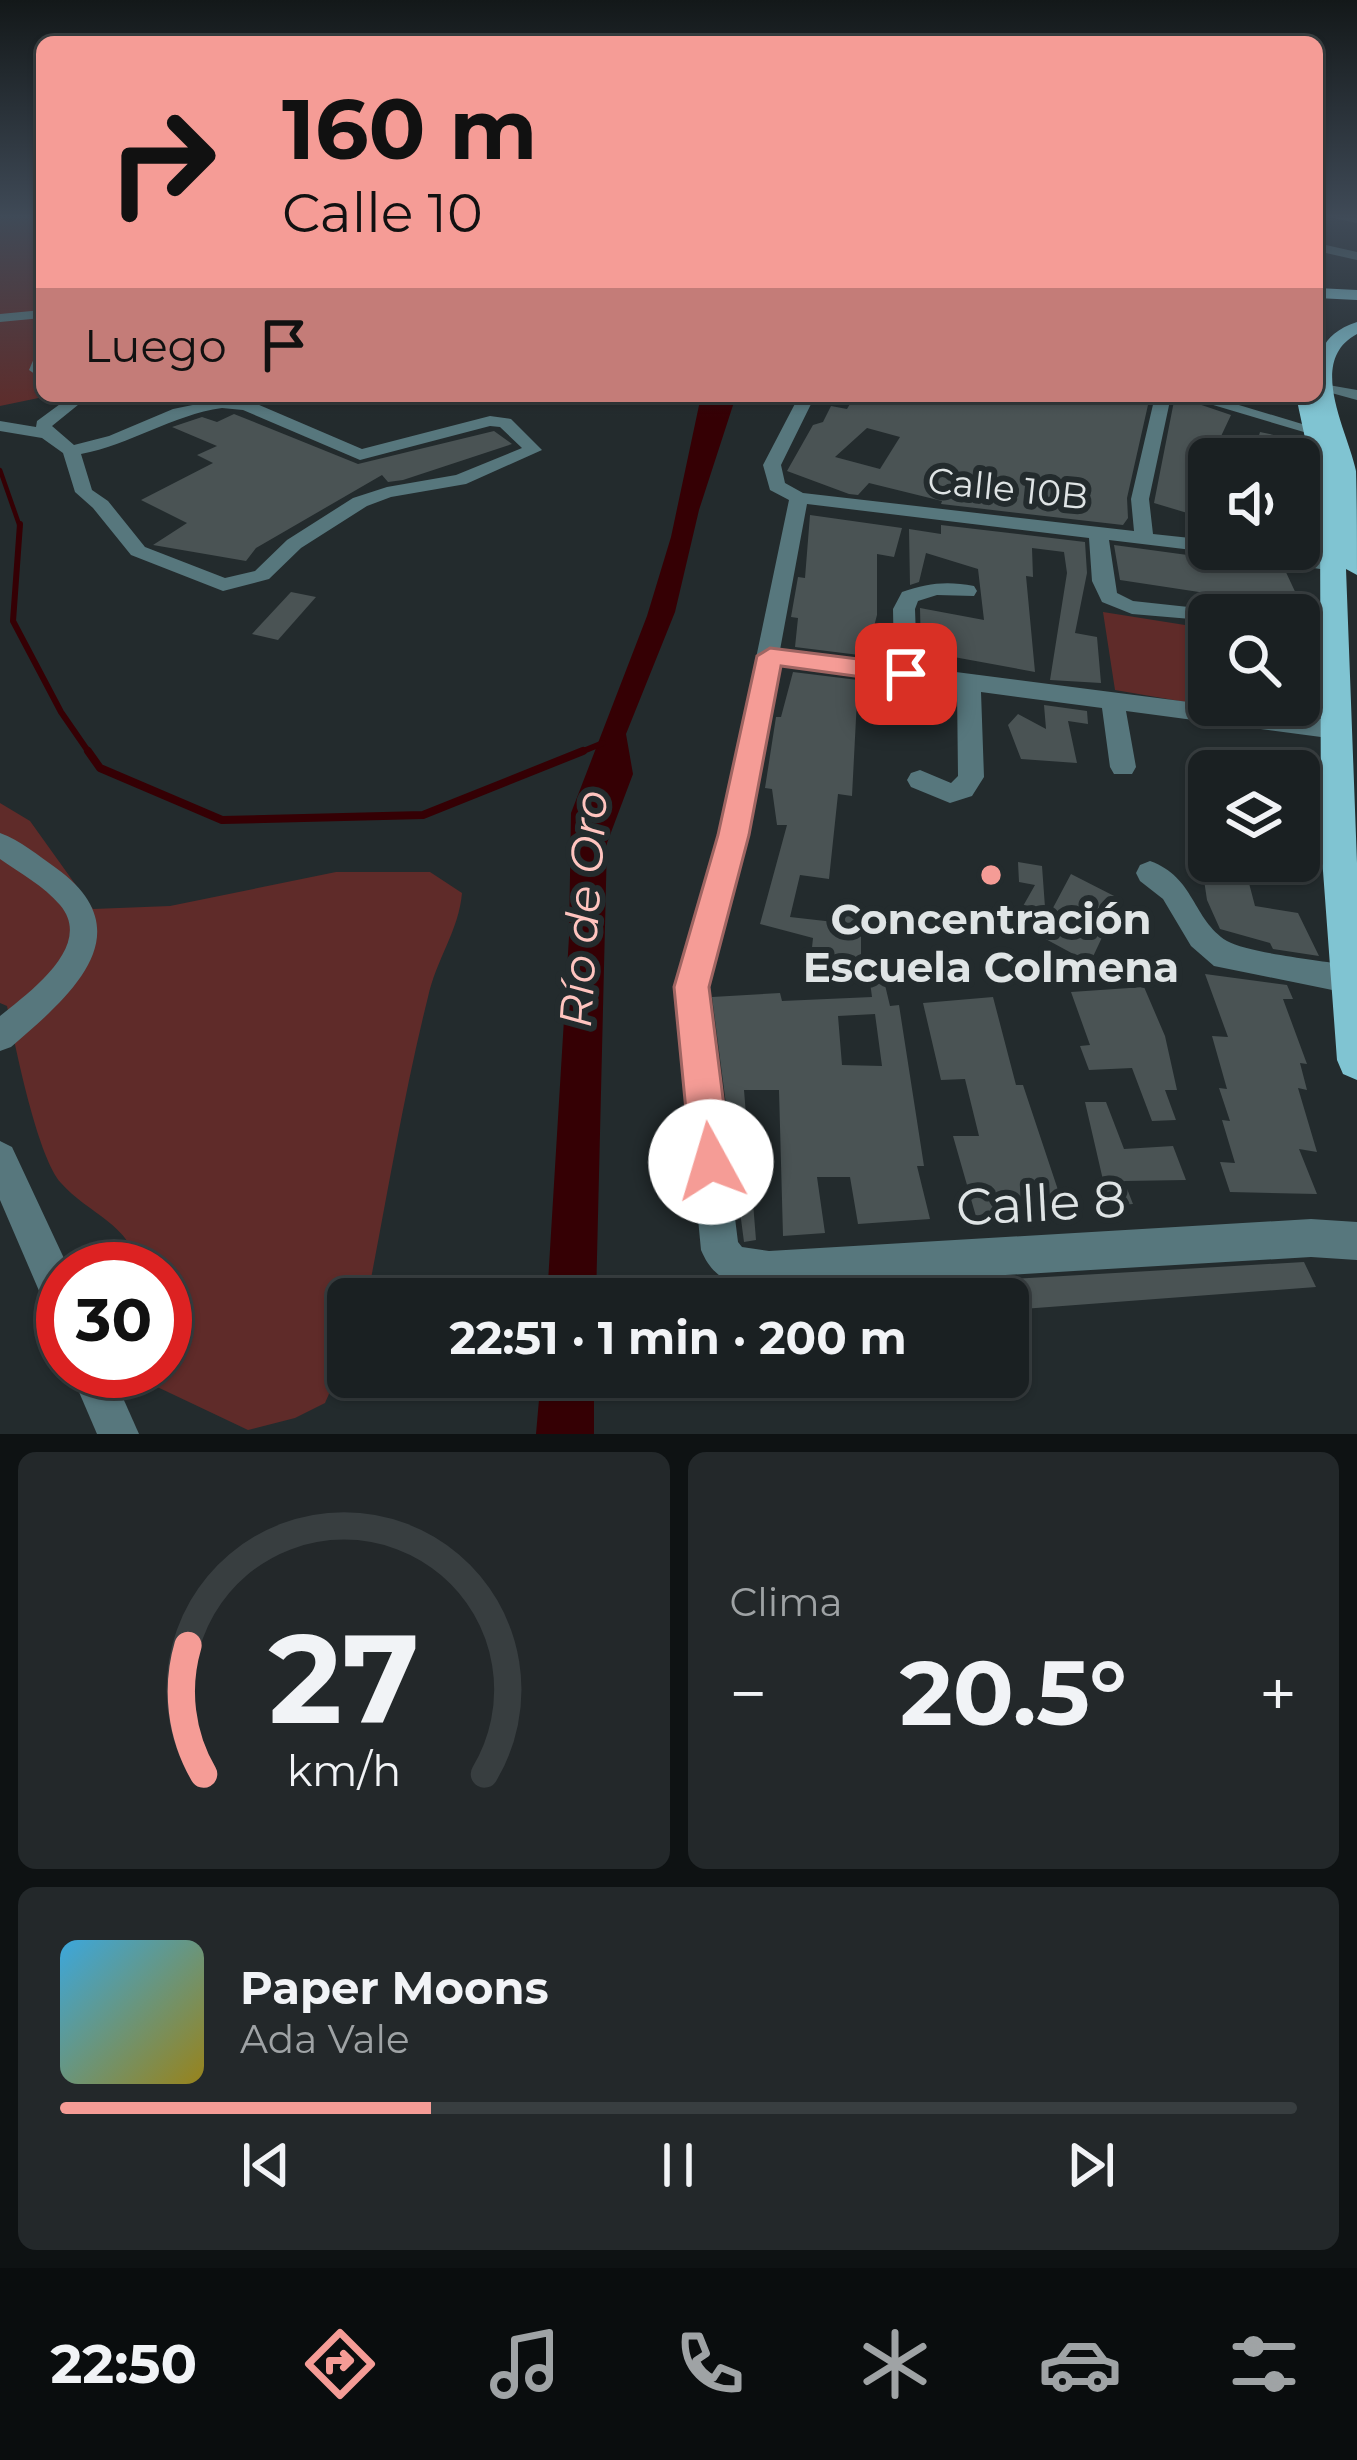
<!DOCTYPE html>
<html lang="es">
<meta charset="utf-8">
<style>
body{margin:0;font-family:Montserrat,sans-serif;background:#23282a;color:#f1f3f6;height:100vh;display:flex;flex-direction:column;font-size:45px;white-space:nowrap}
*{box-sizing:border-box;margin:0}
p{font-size:39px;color:#9fa3a5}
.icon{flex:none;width:66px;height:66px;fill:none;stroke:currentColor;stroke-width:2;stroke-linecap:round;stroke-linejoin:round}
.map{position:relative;height:1434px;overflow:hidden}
.side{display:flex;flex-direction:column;gap:18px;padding:18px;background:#0e1213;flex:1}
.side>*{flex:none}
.top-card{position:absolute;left:36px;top:36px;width:1287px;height:366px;border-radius:18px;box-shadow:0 3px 9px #0004,0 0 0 3px #383e40;background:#f59c96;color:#111;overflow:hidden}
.controls{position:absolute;left:1188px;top:438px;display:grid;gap:24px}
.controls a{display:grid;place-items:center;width:132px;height:132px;border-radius:18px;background:#1a2022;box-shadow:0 3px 9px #0004,0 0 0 3px #383e40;font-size:60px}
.speed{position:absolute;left:36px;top:1242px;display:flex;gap:24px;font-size:60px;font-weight:700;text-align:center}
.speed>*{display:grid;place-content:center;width:156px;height:156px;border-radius:50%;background:#1a2022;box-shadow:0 3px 9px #0004,0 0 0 3px #383e40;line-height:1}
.speed .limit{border:18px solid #d22;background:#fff;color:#111}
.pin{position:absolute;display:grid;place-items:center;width:102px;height:102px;color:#fff;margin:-51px;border-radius:24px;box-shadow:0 6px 18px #0006}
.me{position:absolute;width:132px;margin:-66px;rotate:354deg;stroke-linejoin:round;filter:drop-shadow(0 0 9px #0008)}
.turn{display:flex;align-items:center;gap:42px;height:252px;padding:0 48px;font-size:54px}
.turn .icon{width:156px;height:156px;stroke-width:2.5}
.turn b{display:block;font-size:84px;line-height:102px}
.then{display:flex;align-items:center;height:114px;padding:0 48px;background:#0003;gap:24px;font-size:45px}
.big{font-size:90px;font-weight:700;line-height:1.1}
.side .tile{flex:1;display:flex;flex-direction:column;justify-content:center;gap:18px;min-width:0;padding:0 42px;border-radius:18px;background:#23282a}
.side .dial{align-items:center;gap:0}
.dial svg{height:312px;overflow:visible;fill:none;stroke:#383e40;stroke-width:7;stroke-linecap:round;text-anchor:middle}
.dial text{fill:#f1f3f6;stroke:none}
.song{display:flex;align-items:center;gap:36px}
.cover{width:144px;height:144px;border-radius:18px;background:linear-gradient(135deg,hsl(200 70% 55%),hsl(50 70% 35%))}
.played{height:12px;border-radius:6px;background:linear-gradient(90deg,#f59c96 30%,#383e40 30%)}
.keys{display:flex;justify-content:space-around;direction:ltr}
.heat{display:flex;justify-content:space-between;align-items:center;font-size:66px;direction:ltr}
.side .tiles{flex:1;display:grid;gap:18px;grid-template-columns:1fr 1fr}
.tile:last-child{grid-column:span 2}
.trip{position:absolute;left:327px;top:1278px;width:702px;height:120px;border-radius:18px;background:#1a2022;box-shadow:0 3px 9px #0004,0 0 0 3px #383e40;font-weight:700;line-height:120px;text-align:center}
.dock{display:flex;height:192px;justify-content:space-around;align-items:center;background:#0a0d0e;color:#9fa3a5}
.dock .icon{width:84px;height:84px}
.dock .selected{color:#f59c96}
.dock b{font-size:54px;color:#f1f3f6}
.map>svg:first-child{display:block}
.green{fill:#5f2b29}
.water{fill:#350004}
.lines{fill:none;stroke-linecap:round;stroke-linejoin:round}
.stream-far2{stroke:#350004;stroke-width:4.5}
.stream-far1{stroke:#350004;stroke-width:6}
.stream{stroke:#350004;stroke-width:8}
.building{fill:#4a5354;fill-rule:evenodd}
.minor{fill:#57777d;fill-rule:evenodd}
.major{fill:#80c4d2;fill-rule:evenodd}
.route{fill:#f59c96;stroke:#9f6562;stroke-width:3}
.poi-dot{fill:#f59c96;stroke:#232b2d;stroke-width:4.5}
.labels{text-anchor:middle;stroke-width:12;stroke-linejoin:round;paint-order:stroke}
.far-street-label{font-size:36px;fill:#dfe4e5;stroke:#232b2d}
.poi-label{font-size:42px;font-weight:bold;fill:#dfe4e5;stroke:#232b2d}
.water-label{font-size:45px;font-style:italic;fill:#ffc4bf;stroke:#232b2d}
.near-street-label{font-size:51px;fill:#dfe4e5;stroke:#232b2d}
</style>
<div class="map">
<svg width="1357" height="1434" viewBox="0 0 1357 1434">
<rect width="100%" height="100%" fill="#232b2d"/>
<!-- green -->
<g class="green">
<polygon points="0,217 42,217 42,396 48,396 0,406"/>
<polygon points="1103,612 1185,625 1203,705 1115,690"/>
<path d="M0,803L30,821L93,909L170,906L336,872H430L462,893C459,930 436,960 428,997C403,1097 387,1198 367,1299H348V1350L325,1403L295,1418L248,1430L132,1375L131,1371H165V1269H139C131,1224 88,1214 61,1183C37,1156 15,1045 7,1006L0,1003Z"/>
</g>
<!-- water -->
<g class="water">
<polygon points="701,396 736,396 699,510 675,612 626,734 633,774 607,843 596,1299 547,1299 569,937 571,813 647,616 671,537"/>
<polygon points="541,1377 594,1377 594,1434 536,1434"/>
</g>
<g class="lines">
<!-- stream-far2 -->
<polyline class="stream-far2" points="0,470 20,527"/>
<!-- stream-far1 -->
<g class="stream-far1">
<polyline points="20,524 13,621 61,712 90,754"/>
<polyline points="576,754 603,743"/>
</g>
<!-- stream -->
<polyline class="stream" points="88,751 100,768 222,820 423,815 583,751"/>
</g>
<!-- building -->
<g class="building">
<path d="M870,396H1150L1127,498L1128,518L1123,525L941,504L942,501L869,483L858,495L849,494L787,471L813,425L823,422L831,406L847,409L854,397L868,400ZM867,428L900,437L880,469L835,457Z"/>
<polygon points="1175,396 1231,415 1215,449 1215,459 1209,459 1209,535 1191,534 1194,515 1154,503"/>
<polygon points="234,414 358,464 494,431 512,444 403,480 388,482 382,475 256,548 246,561 153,545 187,523 141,500 213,463 197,455 217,446 172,427 202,417 217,422"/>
<polygon points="1260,432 1297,440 1295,459 1252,459"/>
<polygon points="810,515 902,528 894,557 877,554 877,615 872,634 860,632 859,655 795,647 798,618 791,617 798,577 805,578"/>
<polygon points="941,525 1085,542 1087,573 1075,633 1097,637 1101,683 1050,680 1067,573 1064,552 1032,548 1033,577 1026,576 1035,672 921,651 920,608 984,620 978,569 926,553 919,582 910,585 909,529 941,534"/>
<polygon points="1114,545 1284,568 1306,615 1231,615 1232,597 1120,580"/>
<polygon points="291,592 316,597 278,640 252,634"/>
<polygon points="793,672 858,680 852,796 838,794 829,879 800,875 790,917 834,922 834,908 861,911 861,965 811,957 813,938 760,924 787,825 777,825 772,789 765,788 776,717 781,717"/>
<polygon points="1044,705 1087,711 1088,724 1068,721 1077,763 1021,759 1008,725 1018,714 1046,729"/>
<polygon points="1201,860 1245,868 1255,906 1298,913 1319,956 1273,949 1270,943 1220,929 1207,900"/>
<polygon points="1018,862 1042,866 1046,921 1071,874 1120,899 1090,963 1014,922 1035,885 1019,882"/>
<path d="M880,964L890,1006L899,1005L924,1166H917L930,1219L858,1224L850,1177H817L825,1233L783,1236L779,1090H744L756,1240L744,1242L712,997L780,993L782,1001L872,997L868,967ZM875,1014L882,1066L842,1065L838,1016Z"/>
<polygon points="1205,974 1287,985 1293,999 1283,999 1307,1064 1300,1063 1307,1090 1298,1088 1317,1152 1299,1149 1317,1194 1230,1192 1220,1162 1235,1163 1222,1120 1230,1121 1219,1088 1227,1089 1212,1036 1228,1037"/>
<polygon points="1144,987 1165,1036 1177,1090 1165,1090 1176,1120 1152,1121 1132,1068 1089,1070 1080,1046 1090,1045 1071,992"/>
<polygon points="993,997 1016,1085 1023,1085 1066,1214 979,1227 953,1136 979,1136 965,1079 941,1080 923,1003"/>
<polygon points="1085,1102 1106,1102 1124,1149 1173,1146 1186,1180 1124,1181 1133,1204 1109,1206"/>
<polygon points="1304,1262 1316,1287 1008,1310 1008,1299 892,1299 892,1286"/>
</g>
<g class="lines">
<!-- minor -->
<g class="minor">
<polygon points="1329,217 1357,217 1357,223"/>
<polygon points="1317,243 1357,252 1357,260 1317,251"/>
<polygon points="42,310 42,318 0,322 0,314"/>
<polygon points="42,352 42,379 29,370 35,356"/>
<polygon points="1317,383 1357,390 1357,400 1317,389"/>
<path d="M71,396H89L52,426L74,445L109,436L173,409L222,399L252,402L362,449L490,416L511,419L542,450L466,484L391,497L367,506L301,548L269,579L223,591L131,555L93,508L75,492L63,453L42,438L0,431V421L36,427L37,421ZM222,408L243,410L360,460L490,426L500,427L522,448L456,475L387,487L353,498L287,540L255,571L225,578L145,547L108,501L92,490L81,454C130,445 172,415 222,408Z"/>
<path d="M799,396H815L781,465L785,483L803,493L1134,531L1131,499L1155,396H1171L1149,499L1153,534L1209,540V549H1217L1209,552L1109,540L1117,593L1133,601L1207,609L1210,615L1209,642L1201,640L1191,619L1132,614L1102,602L1092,581L1089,538L807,504L780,650L894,664L893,609L902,592C928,583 947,581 974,586L977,591L974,596L937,595L918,601L915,609L917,667L1336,721L1348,730L1336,739L1126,711L1136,767L1132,774H1114L1110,767L1102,708L981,692L984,777L972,796L950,803L911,787L907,780L911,773L920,770L951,783L958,776L957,689L778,665L747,835L706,987L738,1242L742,1247L769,1251L1311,1219L1357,1222V1260L1311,1257L769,1289C736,1285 715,1283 701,1250L676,987L719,835L789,500L770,490L763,465Z"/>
<polygon points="1183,396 1209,396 1322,430 1314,435"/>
<path d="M1219,549C1251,549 1318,547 1343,565L1333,571L1229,555Z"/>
<path d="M0,833C20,840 39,856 56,868C146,933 69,997 11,1047L0,1051V1016C28,993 95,946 60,905C44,886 20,873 0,859Z"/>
<path d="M1150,861C1195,877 1192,919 1227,941C1248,953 1319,960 1347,965L1357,969V989L1347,993L1214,966L1191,946L1163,899L1140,881L1136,873L1140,865Z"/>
<polygon points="0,1141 12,1147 69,1269 63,1269 63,1319 49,1314 0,1200"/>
<polygon points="70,1371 111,1371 139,1434 97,1434"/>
</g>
<!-- major -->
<g class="major">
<polygon points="1317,288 1357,290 1357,300 1317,298"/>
<path d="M1357,322V334C1306,361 1348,431 1356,471C1357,503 1357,542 1357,575L1346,569L1357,863V1080L1343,1074L1337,1060L1321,844L1320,508L1296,396H1317C1317,358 1318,335 1357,322Z"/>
</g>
</g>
<!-- sky -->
<linearGradient id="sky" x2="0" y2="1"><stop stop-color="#131819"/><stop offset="0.52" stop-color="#3f4a57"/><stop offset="1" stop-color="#3f4a57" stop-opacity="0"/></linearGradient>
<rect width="1357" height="417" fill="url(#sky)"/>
<!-- route -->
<polygon class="route" points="770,648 906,665 919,674 906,683 781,666 749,835 709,987 731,1162 725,1176 711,1182 696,1176 691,1162 674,987 718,835 757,656"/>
<!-- markers -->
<circle class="poi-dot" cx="991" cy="875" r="12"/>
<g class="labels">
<!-- far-street labels -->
<g class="far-street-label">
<text transform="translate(1008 488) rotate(6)" y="13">Calle 10B</text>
</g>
<!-- poi labels -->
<g class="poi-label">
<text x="991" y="934">Concentración<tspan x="991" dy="48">Escuela Colmena</tspan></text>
</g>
<!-- water labels -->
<g class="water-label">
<text transform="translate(583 909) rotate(-86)" y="16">Río de Oro</text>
</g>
<!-- near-street labels -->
<g class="near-street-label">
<text transform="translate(1041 1203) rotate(-3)" y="18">Calle 8</text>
</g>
</g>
</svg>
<div class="controls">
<a><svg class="icon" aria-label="sound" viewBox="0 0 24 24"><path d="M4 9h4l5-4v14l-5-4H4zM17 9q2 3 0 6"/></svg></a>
<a><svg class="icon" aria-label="search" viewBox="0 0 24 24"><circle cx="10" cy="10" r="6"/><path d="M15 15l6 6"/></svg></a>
<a><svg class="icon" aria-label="layers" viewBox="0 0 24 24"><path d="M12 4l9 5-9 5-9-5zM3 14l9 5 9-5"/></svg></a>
</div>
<div class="speed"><div class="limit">30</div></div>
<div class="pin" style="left:906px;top:674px;background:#d93025"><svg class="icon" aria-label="arrive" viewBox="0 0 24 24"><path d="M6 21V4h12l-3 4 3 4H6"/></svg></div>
<svg class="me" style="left:711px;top:1162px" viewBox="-20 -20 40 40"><circle r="19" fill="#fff"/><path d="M0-13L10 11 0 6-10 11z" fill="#f59c96"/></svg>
<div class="trip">22:51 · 1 min · 200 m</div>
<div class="top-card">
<div class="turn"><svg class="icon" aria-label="right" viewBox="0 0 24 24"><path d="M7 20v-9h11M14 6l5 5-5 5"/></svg><div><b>160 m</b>Calle 10</div></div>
<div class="then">Luego<svg class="icon" aria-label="arrive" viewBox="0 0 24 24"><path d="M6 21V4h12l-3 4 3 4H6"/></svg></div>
</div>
</div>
<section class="side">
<div class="tiles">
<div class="tile dial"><svg viewBox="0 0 100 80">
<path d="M14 69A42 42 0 1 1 86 69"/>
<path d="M14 69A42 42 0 0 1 10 36" stroke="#f59c96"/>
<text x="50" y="56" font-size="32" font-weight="700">27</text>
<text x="50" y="72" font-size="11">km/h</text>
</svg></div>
<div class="tile"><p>Clima</p>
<div class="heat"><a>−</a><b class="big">20.5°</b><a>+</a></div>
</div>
<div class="tile">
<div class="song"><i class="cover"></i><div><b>Paper Moons</b><p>Ada Vale</p></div></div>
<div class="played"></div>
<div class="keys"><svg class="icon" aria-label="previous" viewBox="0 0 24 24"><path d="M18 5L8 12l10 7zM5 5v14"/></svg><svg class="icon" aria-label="pause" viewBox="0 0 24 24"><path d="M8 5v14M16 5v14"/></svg><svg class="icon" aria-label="next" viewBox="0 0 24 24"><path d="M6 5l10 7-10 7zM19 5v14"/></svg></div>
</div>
</div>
</section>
<nav class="dock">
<b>22:50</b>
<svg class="icon selected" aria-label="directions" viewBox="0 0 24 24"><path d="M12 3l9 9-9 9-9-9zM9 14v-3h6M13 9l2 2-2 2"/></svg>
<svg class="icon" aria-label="music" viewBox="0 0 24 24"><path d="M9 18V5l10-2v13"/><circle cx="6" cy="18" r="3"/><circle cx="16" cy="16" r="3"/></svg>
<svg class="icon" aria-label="phone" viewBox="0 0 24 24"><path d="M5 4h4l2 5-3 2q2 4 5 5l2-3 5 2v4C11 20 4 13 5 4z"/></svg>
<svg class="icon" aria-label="climate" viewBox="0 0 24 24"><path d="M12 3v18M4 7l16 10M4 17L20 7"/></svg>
<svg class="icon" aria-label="car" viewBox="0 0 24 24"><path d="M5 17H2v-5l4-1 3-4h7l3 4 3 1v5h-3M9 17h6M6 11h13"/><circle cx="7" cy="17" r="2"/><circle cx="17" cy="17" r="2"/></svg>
<svg class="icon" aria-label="filters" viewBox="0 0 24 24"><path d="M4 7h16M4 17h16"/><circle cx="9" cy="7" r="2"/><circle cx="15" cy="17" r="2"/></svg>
</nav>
